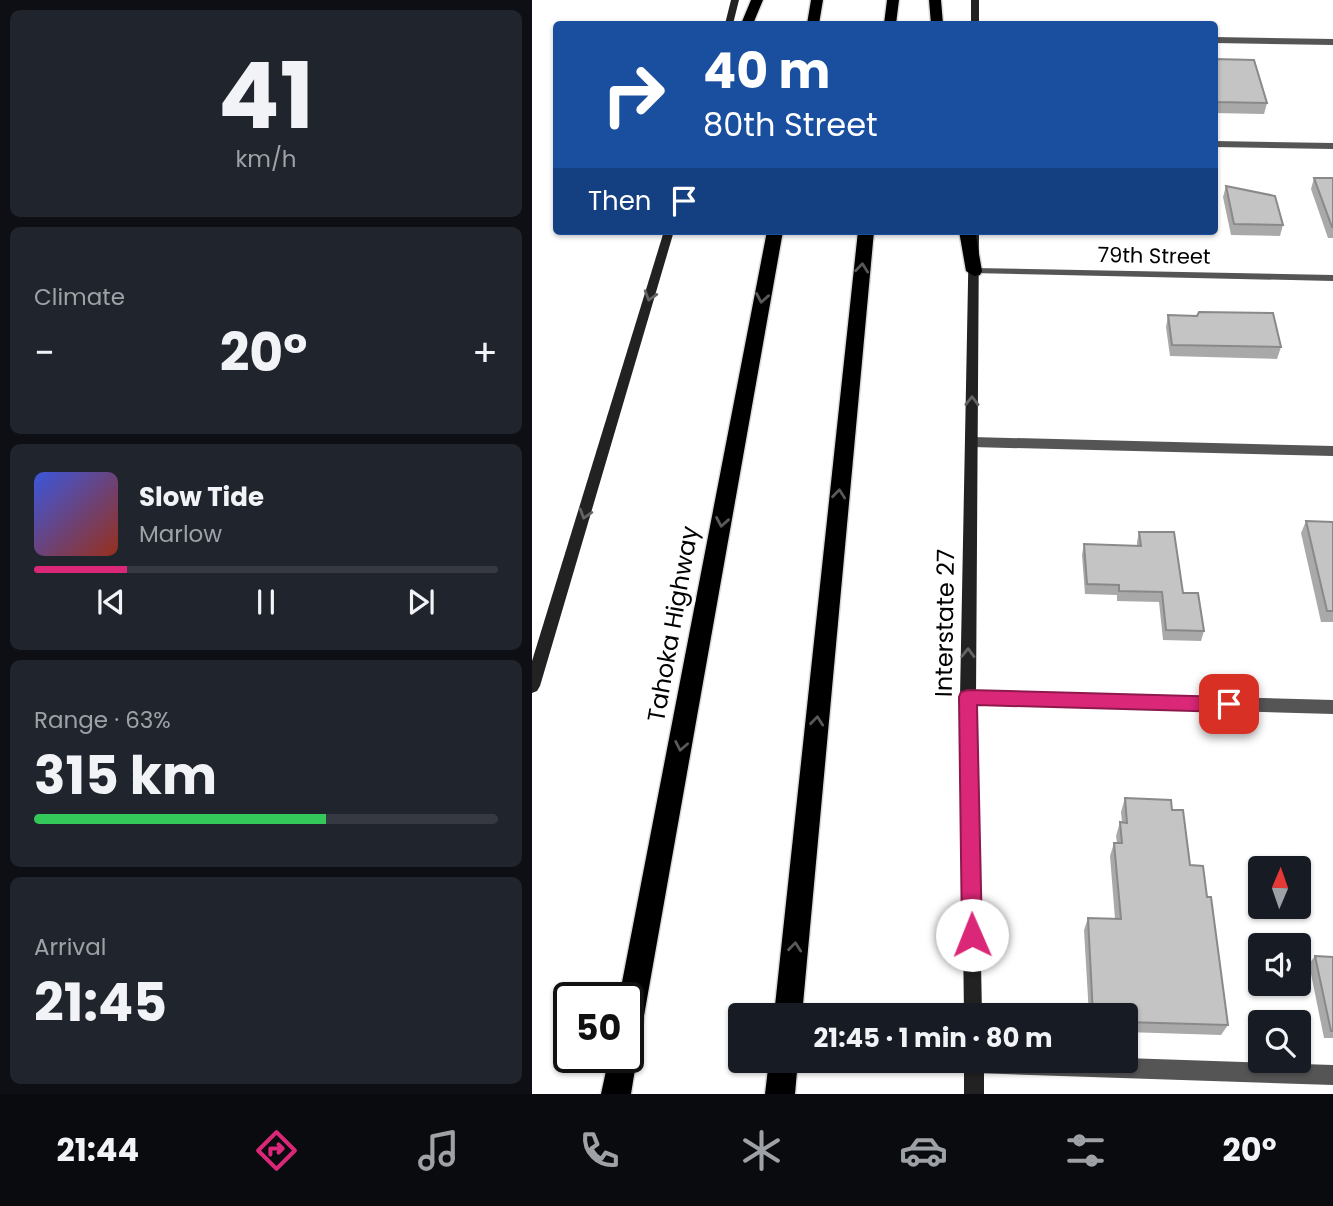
<!DOCTYPE html>
<meta charset="utf-8">
<style>
body{margin:0;font-family:Poppins,sans-serif;background:#20242c;color:#f1f3f6;height:100vh;display:flex;flex-direction:column;font-size:26px;white-space:nowrap}
*{box-sizing:border-box;margin:0}
p{font-size:23px;color:#9ea1a6}
.icon{flex:none;width:38px;height:38px;fill:none;stroke:currentColor;stroke-width:2;stroke-linecap:round;stroke-linejoin:round}
.map{position:relative;flex:1;overflow:hidden}
.panel{display:flex;flex-direction:column;gap:10px;padding:10px;background:#0d0f14;width:532px}
.panel>*{flex:none}
.guide{position:absolute;left:21px;top:21px;width:665px;height:214px;border-radius:7px;box-shadow:0 2px 5px #0004;background:#1a4fa0;color:#fff;overflow:hidden}
.needle{width:46px;rotate:2deg}
.tools{position:absolute;left:716px;top:856px;display:grid;gap:14px}
.tools a{display:grid;place-items:center;width:63px;height:63px;border-radius:7px;background:#171b24;box-shadow:0 2px 5px #0004;font-size:35px}
.speed{position:absolute;left:21px;top:982px;display:flex;gap:14px;font-size:35px;font-weight:700;text-align:center}
.speed>*{display:grid;place-content:center;width:91px;height:91px;border-radius:50%;background:#171b24;box-shadow:0 2px 5px #0004;line-height:1}
.speed .limit{border:4px solid #111;border-radius:10px;background:#fff;color:#111}
.pin{position:absolute;display:grid;place-items:center;width:60px;height:60px;color:#fff;margin:-30px;border-radius:14px;box-shadow:0 4px 10px #0006}
.me{position:absolute;width:77px;margin:-38px;rotate:359deg;stroke-linejoin:round;filter:drop-shadow(0 0 5px #0008)}
.turn{display:flex;align-items:center;gap:24px;height:147px;padding:0 35px;font-size:32px}
.turn .icon{width:91px;height:91px;stroke-width:2.5}
.turn b{display:block;font-size:49px;line-height:60px}
.then{display:flex;align-items:center;height:66px;padding:0 35px;background:#0003;gap:14px;font-size:26px}
.big{font-size:52px;font-weight:700;line-height:1.1}
.panel .widget{flex:1;display:flex;flex-direction:column;justify-content:center;gap:10px;min-width:0;padding:0 24px;border-radius:10px;background:#20242c}
.panel .dial{align-items:center;gap:0}
.dial b{font-size:91px;line-height:1}
.song{display:flex;align-items:center;gap:21px}
.cover{width:84px;height:84px;border-radius:10px;background:linear-gradient(135deg,hsl(230 70% 55%),hsl(10 70% 35%))}
.played{height:7px;border-radius:4px;background:linear-gradient(90deg,#db2777 20%,#363941 20%)}
.keys{display:flex;justify-content:space-around;direction:ltr}
.heat{display:flex;justify-content:space-between;align-items:center;font-size:38px;direction:ltr}
.charge{height:10px;border-radius:5px;background:linear-gradient(90deg,#34c759 63%,#363941 0)}
.trip{position:absolute;left:196px;top:1003px;width:410px;height:70px;border-radius:7px;background:#171b24;box-shadow:0 2px 5px #0004;font-weight:700;line-height:70px;text-align:center}
.tab-bar{display:flex;height:112px;justify-content:space-around;align-items:center;background:#090b0e;color:#9ea1a6}
.tab-bar .icon{width:49px;height:49px}
.tab-bar .active{color:#db2777}
.tab-bar b{font-size:32px;color:#f1f3f6}
main{display:flex;flex:1;min-height:0}
.map>svg:first-child{display:block}
.lines{fill:none;stroke-linecap:round;stroke-linejoin:round}
.highway-casing{stroke:#dbdbdb;stroke-width:3}
.lane{fill:#555;fill-rule:evenodd}
.street{fill:#555;fill-rule:evenodd}
.secondary{fill:#222;fill-rule:evenodd}
.highway{fill:#000;fill-rule:evenodd}
.wall{fill:#a9a9a9}
.building{fill:#c4c4c4;stroke:#898989;stroke-width:2}
.oneway{stroke:#595959}
.oneway2{stroke:#646464}
.route{fill:#db2777;stroke:#8e194d;stroke-width:2}
.labels{text-anchor:middle;stroke-width:7;stroke-linejoin:round;paint-order:stroke}
.far-street-label{font-size:21px;fill:#000;stroke:#fff}
.street-label{font-size:24px;fill:#000;stroke:#fff}
</style>
<main>
<section class="panel">
<div class="widget dial"><b>41</b><p>km/h</p></div>
<div class="widget"><p>Climate</p>
<div class="heat"><a>−</a><b class="big">20°</b><a>+</a></div>
</div>
<div class="widget">
<div class="song"><i class="cover"></i><div><b>Slow Tide</b><p>Marlow</p></div></div>
<div class="played"></div>
<div class="keys"><svg class="icon" aria-label="previous" viewBox="0 0 24 24"><path d="M18 5L8 12l10 7zM5 5v14"/></svg><svg class="icon" aria-label="pause" viewBox="0 0 24 24"><path d="M8 5v14M16 5v14"/></svg><svg class="icon" aria-label="next" viewBox="0 0 24 24"><path d="M6 5l10 7-10 7zM19 5v14"/></svg></div>
</div>
<div class="widget"><p>Range · 63%</p><b class="big">315 km</b><div class="charge"></div></div>
<div class="widget"><p>Arrival</p><b class="big">21:45</b></div>
</section>
<div class="map">
<svg width="801" height="1094" viewBox="0 0 801 1094">
<rect width="100%" height="100%" fill="#fff"/>
<g class="lines">
<!-- highway casing -->
<g class="highway-casing">
<g id="highway">
<polygon points="219,0 231,0 221,24 209,24"/>
<polygon points="279,0 291,0 287,24 275,24"/>
<polygon points="355,0 367,0 364,24 352,24"/>
<polygon points="397,0 409,0 411,24 399,24"/>
<polygon points="235,231 251,231 110,1027 106,1037 96,1041 96,998 87,998"/>
<polygon points="326,231 342,231 270,1015 242,1015"/>
<polygon points="427,231 443,231 450,271 448,275 442,276 434,271"/>
<polygon points="96,1045 101,1047 105,1057 99,1094 69,1094 77,1057 96,1057"/>
<polygon points="237,1060 266,1060 263,1094 233,1094"/>
</g>
</g>
<!-- lane -->
<g class="lane">
<polygon points="682,141 801,143 801,149 682,147"/>
<polygon points="440,437 801,446 801,456 440,447 434,442"/>
<polygon points="593,1058 801,1065 801,1085 442,1073 435,1070 432,1063 433,1060 593,1060"/>
</g>
<!-- street -->
<g class="street">
<polygon points="682,37 801,39 801,45 682,43"/>
<polygon points="442,268 801,275 801,281 438,273 436,271"/>
<polygon points="436,690 801,700 801,714 436,704 430,702 428,697 430,692"/>
</g>
<!-- secondary -->
<g class="secondary">
<polygon points="199,0 207,0 201,24 193,24"/>
<rect x="439" y="0" width="8" height="24"/>
<polygon points="132,231 142,231 8,686 5,691 0,693 0,661"/>
<polygon points="437,231 447,231 444,697 450,1015 432,1015 428,697"/>
<rect x="432" y="1060" width="20" height="34"/>
</g>
<!-- highway -->
<use href="#highway" class="highway"/>
</g>
<!-- wall -->
<g class="wall">
<polygon points="682,59 735,103 732,114 682,113"/>
<polygon points="782,178 801,178 801,238 796,238 779,189"/>
<polygon points="694,186 751,225 748,236 699,235 691,197"/>
<polygon points="636,315 665,316 749,347 745,359 638,356 634,327"/>
<polygon points="774,521 801,522 801,622 789,622 769,533"/>
<polygon points="607,532 651,593 672,631 669,641 631,640 627,602 585,601 585,595 553,594 550,555 552,544 605,546 605,542"/>
<polygon points="593,798 640,810 658,865 675,897 696,1025 689,1035 593,1032 593,1015 557,1015 552,930 556,918 583,919 578,856 582,843 585,843 584,836 588,822 590,822 589,812"/>
<polygon points="783,956 801,957 801,1038 792,1038 777,964"/>
</g>
<!-- building -->
<g class="building">
<polygon points="682,59 722,60 735,103 682,102 682,66 684,66"/>
<polygon points="782,178 801,178 801,227 800,227"/>
<polygon points="694,186 743,196 751,225 702,224"/>
<polygon points="667,312 741,313 749,347 640,345 636,315 665,316"/>
<polygon points="774,521 801,522 801,611 795,611"/>
<polygon points="607,532 642,532 651,593 666,593 672,631 634,630 630,592 587,591 587,585 555,584 552,544 609,546"/>
<polygon points="593,798 639,800 640,810 651,810 658,865 671,866 675,897 679,897 696,1025 593,1022 593,1015 561,1015 556,918 589,919 582,843 590,843 588,822 595,823"/>
<polygon points="783,956 801,957 801,1031 799,1031"/>
</g>
<!-- one-way arrows -->
<defs><path id="oneway-chevron" d="M-2-3.5L2.5 0L-2 3.5" fill="none" stroke-width="1.6" stroke-linecap="round" stroke-linejoin="round" transform="scale(1.75)"/></defs>
<g class="oneway">
<use href="#oneway-chevron" transform="translate(330 268) rotate(-84)"/>
<use href="#oneway-chevron" transform="translate(230 298) rotate(100)"/>
<use href="#oneway-chevron" transform="translate(307 494) rotate(-84)"/>
<use href="#oneway-chevron" transform="translate(190 522) rotate(100)"/>
<use href="#oneway-chevron" transform="translate(285 721) rotate(-84)"/>
<use href="#oneway-chevron" transform="translate(149 746) rotate(101)"/>
<use href="#oneway-chevron" transform="translate(263 947) rotate(-84)"/>
</g>
<g class="oneway2">
<use href="#oneway-chevron" transform="translate(118 296) rotate(107)"/>
<use href="#oneway-chevron" transform="translate(440 401) rotate(-89)"/>
<use href="#oneway-chevron" transform="translate(53 514) rotate(107)"/>
<use href="#oneway-chevron" transform="translate(436 653) rotate(-89)"/>
</g>
<!-- route -->
<polygon class="route" points="436,690 697,697 703,699 706,704 703,710 697,712 445,705 450,935 447,942 440,945 433,942 430,935 427,697 429,692"/>
<g class="labels">
<!-- far-street labels -->
<g class="far-street-label">
<text transform="translate(622 256) rotate(1)" y="7">79th Street</text>
</g>
<!-- street labels -->
<g class="street-label">
<text transform="translate(413 623) rotate(-89)" y="8">Interstate 27</text>
<text transform="translate(141 624) rotate(-80)" y="8">Tahoka Highway</text>
</g>
</g>
</svg>
<div class="tools">
<a><svg class="needle" viewBox="-14 -14 28 28"><path d="M0-13l5 13h-10z" fill="#e53935"/><path d="M0 13l5-13h-10z" fill="#9ea1a6"/></svg></a>
<a><svg class="icon" aria-label="sound" viewBox="0 0 24 24"><path d="M4 9h4l5-4v14l-5-4H4zM17 9q2 3 0 6"/></svg></a>
<a><svg class="icon" aria-label="search" viewBox="0 0 24 24"><circle cx="10" cy="10" r="6"/><path d="M15 15l6 6"/></svg></a>
</div>
<div class="speed"><div class="limit">50</div></div>
<div class="pin" style="left:697px;top:704px;background:#d93025"><svg class="icon" aria-label="arrive" viewBox="0 0 24 24"><path d="M6 21V4h12l-3 4 3 4H6"/></svg></div>
<svg class="me" style="left:440px;top:935px" viewBox="-20 -20 40 40"><circle r="19" fill="#fff"/><path d="M0-13L10 11 0 6-10 11z" fill="#db2777"/></svg>
<div class="trip">21:45 · 1 min · 80 m</div>
<div class="guide">
<div class="turn"><svg class="icon" aria-label="right" viewBox="0 0 24 24"><path d="M7 20v-9h11M14 6l5 5-5 5"/></svg><div><b>40 m</b>80th Street</div></div>
<div class="then">Then<svg class="icon" aria-label="arrive" viewBox="0 0 24 24"><path d="M6 21V4h12l-3 4 3 4H6"/></svg></div>
</div>
</div>
</main>
<nav class="tab-bar">
<b>21:44</b>
<svg class="icon active" aria-label="directions" viewBox="0 0 24 24"><path d="M12 3l9 9-9 9-9-9zM9 14v-3h6M13 9l2 2-2 2"/></svg>
<svg class="icon" aria-label="music" viewBox="0 0 24 24"><path d="M9 18V5l10-2v13"/><circle cx="6" cy="18" r="3"/><circle cx="16" cy="16" r="3"/></svg>
<svg class="icon" aria-label="phone" viewBox="0 0 24 24"><path d="M5 4h4l2 5-3 2q2 4 5 5l2-3 5 2v4C11 20 4 13 5 4z"/></svg>
<svg class="icon" aria-label="climate" viewBox="0 0 24 24"><path d="M12 3v18M4 7l16 10M4 17L20 7"/></svg>
<svg class="icon" aria-label="car" viewBox="0 0 24 24"><path d="M5 17H2v-5l4-1 3-4h7l3 4 3 1v5h-3M9 17h6M6 11h13"/><circle cx="7" cy="17" r="2"/><circle cx="17" cy="17" r="2"/></svg>
<svg class="icon" aria-label="filters" viewBox="0 0 24 24"><path d="M4 7h16M4 17h16"/><circle cx="9" cy="7" r="2"/><circle cx="15" cy="17" r="2"/></svg>
<b>20°</b>
</nav>
